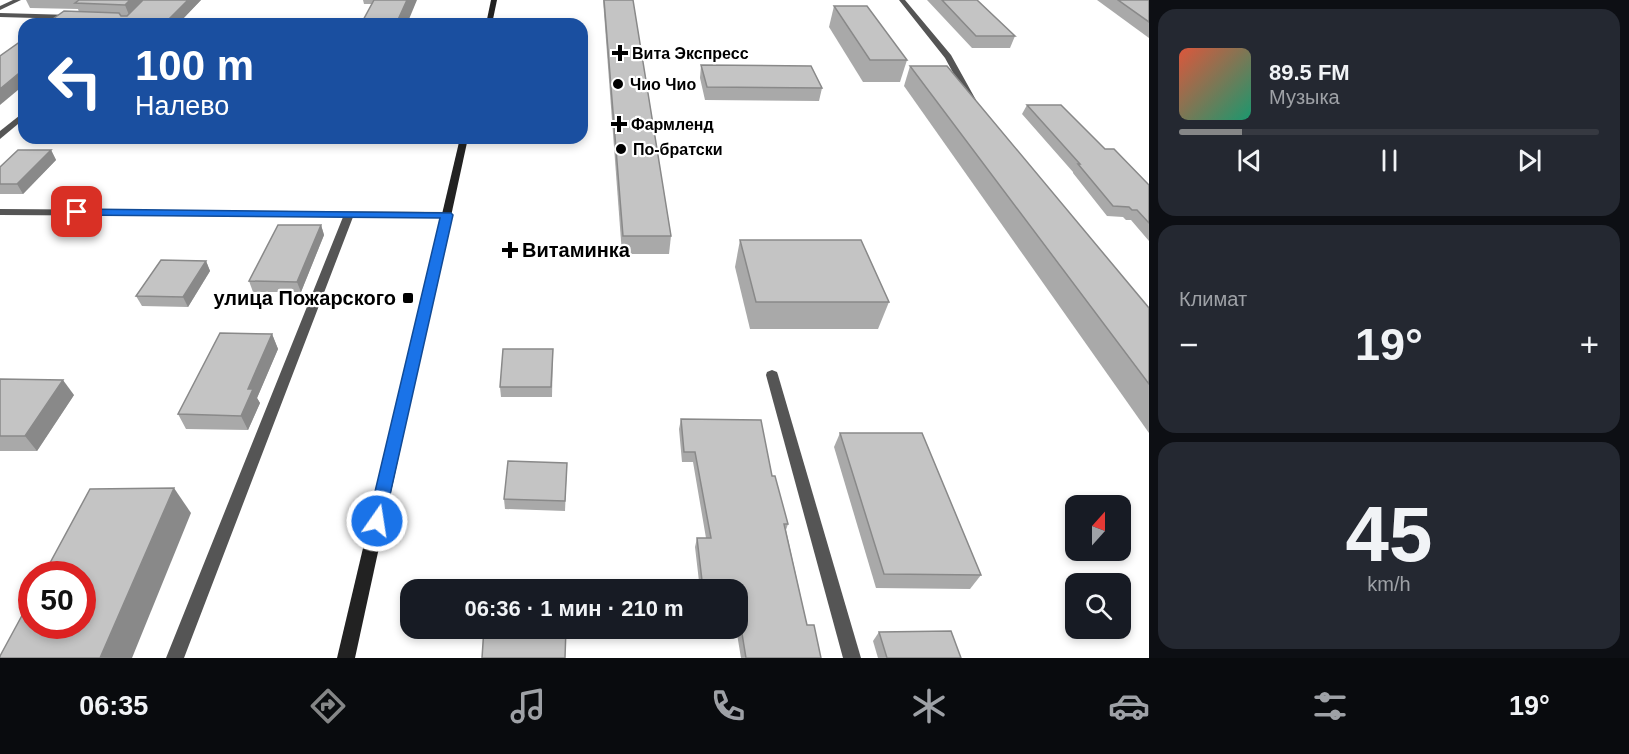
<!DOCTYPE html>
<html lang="ru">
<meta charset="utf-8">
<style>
body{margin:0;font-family:Arial,sans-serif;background:#242831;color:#f1f3f6;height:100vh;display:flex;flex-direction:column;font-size:22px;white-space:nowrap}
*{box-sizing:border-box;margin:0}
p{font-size:20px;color:#9ea1a6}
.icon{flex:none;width:33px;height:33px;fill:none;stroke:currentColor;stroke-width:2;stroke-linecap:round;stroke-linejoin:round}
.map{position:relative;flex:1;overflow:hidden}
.side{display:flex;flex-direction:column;gap:9px;padding:9px;background:#0d0f14;width:480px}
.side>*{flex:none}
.banner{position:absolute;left:18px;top:18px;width:570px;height:126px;border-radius:18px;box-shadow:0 3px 9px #0003;background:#1a4fa0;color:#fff;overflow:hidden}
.needle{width:39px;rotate:21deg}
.controls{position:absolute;left:1065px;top:495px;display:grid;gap:12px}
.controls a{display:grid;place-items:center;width:66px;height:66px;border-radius:12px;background:#171b24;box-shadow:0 3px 9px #0003;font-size:30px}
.speed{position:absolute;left:18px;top:561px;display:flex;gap:12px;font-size:30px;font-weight:700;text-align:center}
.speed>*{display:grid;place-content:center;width:78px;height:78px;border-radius:50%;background:#171b24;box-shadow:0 3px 9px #0003;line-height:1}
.speed .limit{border:9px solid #d22;background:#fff;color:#111}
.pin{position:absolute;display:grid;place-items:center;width:51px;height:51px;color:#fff;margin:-26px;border-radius:12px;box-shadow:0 3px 9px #0006}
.me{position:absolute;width:66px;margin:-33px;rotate:13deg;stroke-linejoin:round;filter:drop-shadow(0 0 4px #0008)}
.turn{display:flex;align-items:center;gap:21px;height:126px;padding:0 18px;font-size:27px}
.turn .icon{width:78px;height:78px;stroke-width:2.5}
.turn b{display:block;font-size:42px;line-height:51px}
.big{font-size:45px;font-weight:800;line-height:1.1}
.side .card{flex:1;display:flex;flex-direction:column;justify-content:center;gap:9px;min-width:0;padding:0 21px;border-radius:18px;background:#242831}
.side .dial{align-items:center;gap:0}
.dial b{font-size:78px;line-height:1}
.song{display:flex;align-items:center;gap:18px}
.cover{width:72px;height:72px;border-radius:9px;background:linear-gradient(135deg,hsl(10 70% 55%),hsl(160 70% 35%))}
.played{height:6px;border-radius:3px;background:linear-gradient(90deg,#858687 15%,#363941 15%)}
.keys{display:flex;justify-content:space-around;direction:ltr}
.heat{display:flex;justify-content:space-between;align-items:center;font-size:33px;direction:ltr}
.trip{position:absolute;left:400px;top:579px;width:348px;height:60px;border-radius:18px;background:#171b24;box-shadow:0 3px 9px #0003;font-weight:800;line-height:60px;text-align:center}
.tab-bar{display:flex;height:96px;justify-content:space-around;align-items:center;background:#090b0e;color:#9ea1a6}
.tab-bar .icon{width:42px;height:42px}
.tab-bar .current{color:#858687}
.tab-bar b{font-size:27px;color:#f1f3f6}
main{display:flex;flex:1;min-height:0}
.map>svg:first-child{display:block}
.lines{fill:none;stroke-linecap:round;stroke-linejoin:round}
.street{fill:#555;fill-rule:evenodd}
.secondary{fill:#222;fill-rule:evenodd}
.wall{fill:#a9a9a9}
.shaded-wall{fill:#898989}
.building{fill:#c4c4c4;stroke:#898989;stroke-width:1.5}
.route{fill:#1a73e8;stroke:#114b97;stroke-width:1.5}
.poi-dot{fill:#000;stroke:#fff;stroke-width:2}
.labels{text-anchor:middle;stroke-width:4.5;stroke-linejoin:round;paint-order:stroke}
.far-poi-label{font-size:16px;font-weight:bold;fill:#000;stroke:#fff;text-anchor:start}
.poi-label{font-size:20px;font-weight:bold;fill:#000;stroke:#fff;text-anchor:start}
</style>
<main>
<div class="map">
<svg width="1149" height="658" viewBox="0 0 1149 658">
<rect width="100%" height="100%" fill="#fff"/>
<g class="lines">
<!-- street -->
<g class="street">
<polygon points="13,0 21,0 0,10 0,6"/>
<polygon points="899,0 905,0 951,55 976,100 975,102 969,102 945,58"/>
<polygon points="0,13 71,15 74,17 71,19 0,17"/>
<polygon points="24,112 24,119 0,139 0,131"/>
<polygon points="0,209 447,212 452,215 447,218 353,217 184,658 166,658 343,217 0,215"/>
<polygon points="772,370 777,372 778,375 861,658 843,658 766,375 767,372"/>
</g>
<!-- secondary -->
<g class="secondary">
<polygon points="491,0 497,0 492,24 486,24"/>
<polygon points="460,138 468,138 355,658 337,658"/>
</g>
</g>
<!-- wall -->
<g class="wall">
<polygon points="26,0 201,0 178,24 79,12 78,9 30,8"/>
<polygon points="363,0 417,0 372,4 364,4"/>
<polygon points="603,0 633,0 671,236 669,254 622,254"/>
<polygon points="927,0 977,0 1015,36 1010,48 972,48"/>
<polygon points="1097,0 1149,0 1149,38"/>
<polygon points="834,6 907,60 900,82 863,82 829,27"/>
<polygon points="701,65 822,88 819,101 705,100 700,78"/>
<polygon points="910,66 1149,308 1149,433 904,86"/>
<polygon points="1027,105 1105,149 1149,185 1149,241 1131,220 1126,220 1123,217 1107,216 1073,173 1073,172 1022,114"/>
<polygon points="51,150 56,160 23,194 0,194 0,167"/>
<polygon points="321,225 324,235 301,292 253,292 249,281"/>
<polygon points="740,240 889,302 878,329 750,329 735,267"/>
<polygon points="206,261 210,271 188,307 142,306 136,296"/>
<polygon points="272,334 278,349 257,398 260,403 248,430 186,429 178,414"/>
<polygon points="553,349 552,397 501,397 500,387"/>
<polygon points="0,379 74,395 37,451 0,451"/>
<polygon points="681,419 772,476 788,524 786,530 807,625 821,658 741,658 736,628 738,628 738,590 700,590 695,547 697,538 706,538 693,462 682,462 679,429"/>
<polygon points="840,433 981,575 970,589 876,588 834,447"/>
<polygon points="567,463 565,511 505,509 504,499"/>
<polygon points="879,632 961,658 878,658 873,641"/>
</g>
<!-- shaded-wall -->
<g class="shaded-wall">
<polygon points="130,0 145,0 129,15 125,5"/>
<polygon points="188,0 201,0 178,24 164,24"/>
<polygon points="407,0 417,0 407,24 396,24"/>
<polygon points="24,69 24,85 0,105 0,89"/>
<polygon points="51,150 56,160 23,194 17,184"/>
<polygon points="321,225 324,235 301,292 297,282"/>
<polygon points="206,261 210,271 188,307 183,297"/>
<polygon points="272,334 278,349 257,398 260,403 248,430 241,416 248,389"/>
<polygon points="63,380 74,395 37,451 25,436"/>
<polygon points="174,488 191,513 132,658 100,658"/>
</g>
<!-- building -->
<g class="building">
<polygon points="79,0 130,0 125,5 75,3"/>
<polygon points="143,0 188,0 164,24 46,24 64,11 119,13 121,16 127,16"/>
<polygon points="374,0 407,0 396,24 361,24"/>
<polygon points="604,0 633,0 671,236 623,236"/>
<polygon points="942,0 977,0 1015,36 976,36"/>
<polygon points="1118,0 1149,0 1149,22"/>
<polygon points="834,6 867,6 907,60 870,60"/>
<polygon points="229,19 269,19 266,22 280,22 278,24 224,24"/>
<polygon points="24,39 24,69 0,89 0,56"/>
<polygon points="701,65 811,66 822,88 707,87"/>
<polygon points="910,66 947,66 1149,308 1149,384"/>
<polygon points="1027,105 1061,105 1105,149 1114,149 1149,185 1149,223 1137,210 1132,210 1129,207 1113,206 1078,164 1080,164"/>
<polygon points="18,150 51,150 17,184 0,184 0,167"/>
<polygon points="278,225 321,225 297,282 249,281"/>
<polygon points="740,240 861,240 889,302 756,302"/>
<polygon points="161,260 206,261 183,297 136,296"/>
<polygon points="220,333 272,334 248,389 253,389 241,416 178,414"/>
<polygon points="503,349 553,349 551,387 500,387"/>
<polygon points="0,379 63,380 25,436 0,436"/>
<polygon points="681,419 761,420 772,476 775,476 788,524 784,524 807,625 814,625 821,658 746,658 738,609 738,590 703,589 697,538 711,538 695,452 684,452"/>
<polygon points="840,433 922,433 981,575 884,574"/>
<polygon points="508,461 567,463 565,501 504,499"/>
<polygon points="174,488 100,658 0,658 0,656 32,597 32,626 82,626 82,574 44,574 90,489"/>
<polygon points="484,628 566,628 565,658 482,658"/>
<polygon points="951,631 961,658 887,658 879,632"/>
</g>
<!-- route -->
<polygon class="route" points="77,209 451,213 453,215 383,526 377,528 371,526 368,521 440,218 73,215 73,210"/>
<!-- markers -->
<g class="poi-dot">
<path d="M617 44h6v6h6v6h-6v6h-6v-6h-6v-6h6z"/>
<circle cx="618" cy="84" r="6"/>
<path d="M616 115h6v6h6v6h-6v6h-6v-6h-6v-6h6z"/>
<circle cx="621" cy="149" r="6"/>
<path d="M507 241h6v6h6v6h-6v6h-6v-6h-6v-6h6z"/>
<rect x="402" y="292" width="12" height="12" rx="3"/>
</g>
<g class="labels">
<!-- far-poi labels -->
<g class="far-poi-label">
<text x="632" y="59">Вита Экспресс</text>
<text x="630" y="90">Чио Чио</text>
<text x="631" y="130">Фармленд</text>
<text x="633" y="155">По-братски</text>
</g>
<!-- poi labels -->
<g class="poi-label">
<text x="522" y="257">Витаминка</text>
<text x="396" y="305" text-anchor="end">улица Пожарского</text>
</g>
</g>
</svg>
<div class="controls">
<a><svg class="needle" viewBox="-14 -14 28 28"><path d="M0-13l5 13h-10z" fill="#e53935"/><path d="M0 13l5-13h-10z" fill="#9ea1a6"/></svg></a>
<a><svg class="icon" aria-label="search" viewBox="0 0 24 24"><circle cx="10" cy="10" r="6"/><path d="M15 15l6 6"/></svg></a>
</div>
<div class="speed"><div class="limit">50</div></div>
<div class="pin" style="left:77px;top:212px;background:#d93025"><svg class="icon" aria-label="arrive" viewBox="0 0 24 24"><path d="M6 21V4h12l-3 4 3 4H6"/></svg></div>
<svg class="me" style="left:377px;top:521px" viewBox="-20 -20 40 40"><circle r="17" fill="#1a73e8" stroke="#fff" stroke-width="3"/><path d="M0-11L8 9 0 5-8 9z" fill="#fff"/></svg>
<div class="trip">06:36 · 1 мин · 210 m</div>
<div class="banner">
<div class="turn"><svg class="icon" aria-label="left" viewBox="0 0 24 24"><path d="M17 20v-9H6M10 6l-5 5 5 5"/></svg><div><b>100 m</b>Налево</div></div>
</div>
</div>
<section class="side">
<div class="card">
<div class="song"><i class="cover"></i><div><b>89.5 FM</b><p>Музыка</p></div></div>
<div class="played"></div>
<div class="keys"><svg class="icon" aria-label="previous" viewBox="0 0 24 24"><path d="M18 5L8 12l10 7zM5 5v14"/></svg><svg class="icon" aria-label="pause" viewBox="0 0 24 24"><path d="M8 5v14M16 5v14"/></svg><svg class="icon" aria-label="next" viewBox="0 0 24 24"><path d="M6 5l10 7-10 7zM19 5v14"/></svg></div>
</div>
<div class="card"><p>Климат</p>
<div class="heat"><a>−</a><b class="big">19°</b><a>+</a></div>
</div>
<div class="card dial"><b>45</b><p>km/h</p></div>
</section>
</main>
<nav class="tab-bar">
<b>06:35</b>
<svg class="icon current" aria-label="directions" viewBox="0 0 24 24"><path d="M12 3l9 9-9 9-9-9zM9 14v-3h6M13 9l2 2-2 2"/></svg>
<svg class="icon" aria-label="music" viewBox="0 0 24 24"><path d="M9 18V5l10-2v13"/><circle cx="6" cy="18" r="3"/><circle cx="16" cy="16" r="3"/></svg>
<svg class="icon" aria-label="phone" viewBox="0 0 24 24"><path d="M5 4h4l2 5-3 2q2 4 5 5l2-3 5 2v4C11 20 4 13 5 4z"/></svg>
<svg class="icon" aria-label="climate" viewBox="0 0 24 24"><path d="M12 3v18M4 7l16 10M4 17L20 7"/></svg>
<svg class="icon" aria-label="car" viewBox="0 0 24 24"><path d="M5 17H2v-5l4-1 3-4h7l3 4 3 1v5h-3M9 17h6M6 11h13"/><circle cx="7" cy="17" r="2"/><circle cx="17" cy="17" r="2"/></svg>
<svg class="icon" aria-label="filters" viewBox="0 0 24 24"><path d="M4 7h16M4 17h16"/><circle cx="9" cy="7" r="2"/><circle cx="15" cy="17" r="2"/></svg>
<b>19°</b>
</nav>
